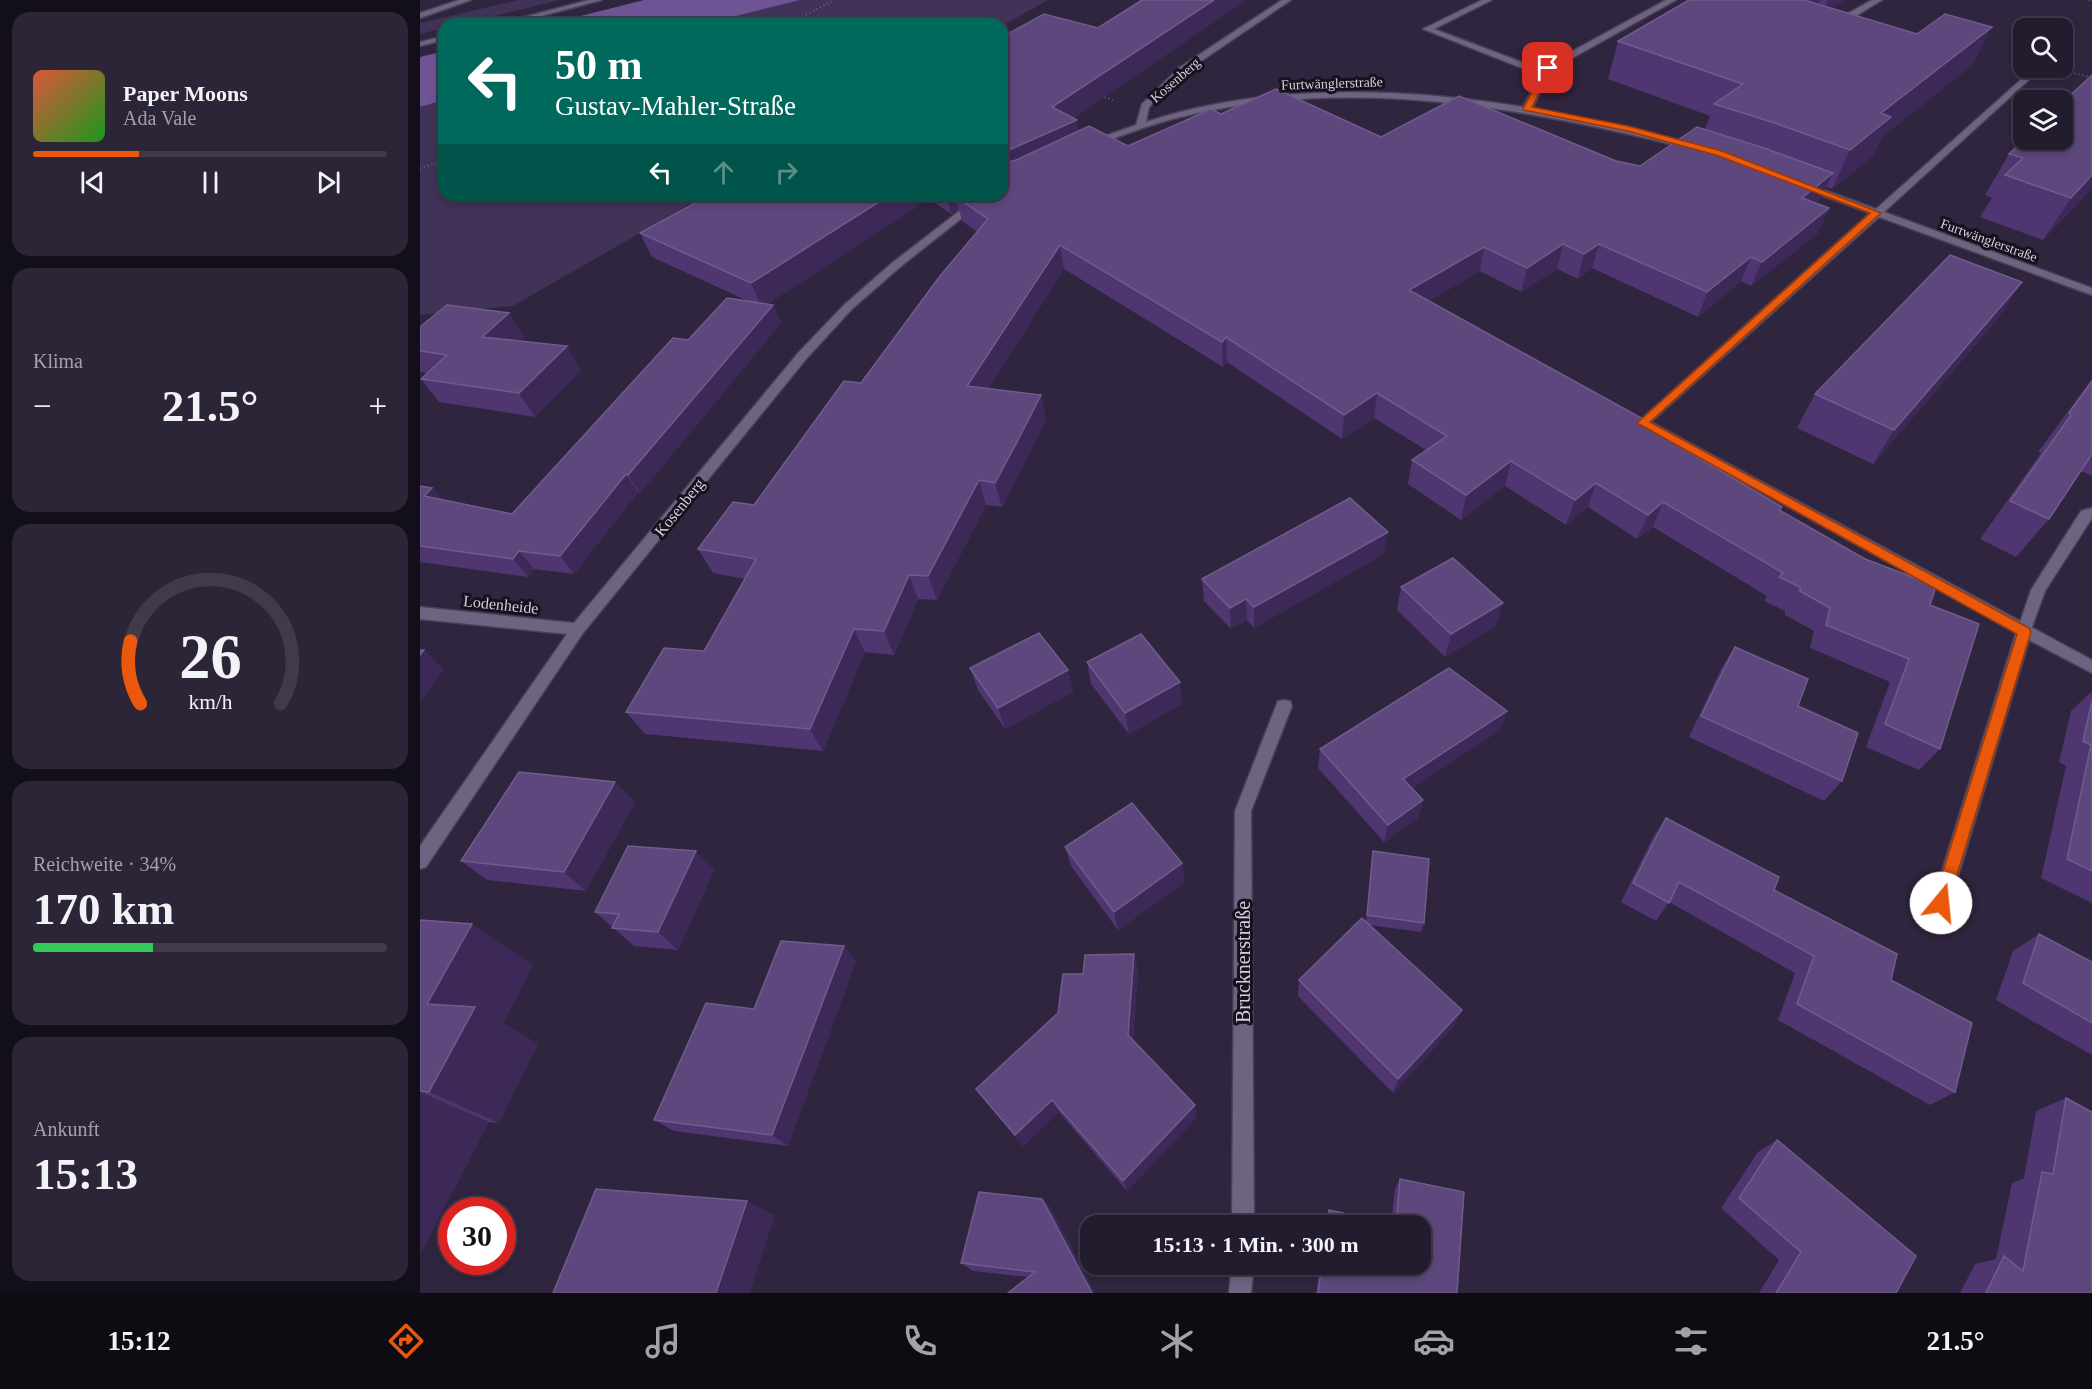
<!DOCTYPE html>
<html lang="de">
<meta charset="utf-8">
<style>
body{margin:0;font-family:"Times New Roman",serif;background:#2b2537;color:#f1f3f6;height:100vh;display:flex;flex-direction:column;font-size:22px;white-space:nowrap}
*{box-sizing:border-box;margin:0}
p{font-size:20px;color:#a3a1aa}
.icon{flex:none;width:33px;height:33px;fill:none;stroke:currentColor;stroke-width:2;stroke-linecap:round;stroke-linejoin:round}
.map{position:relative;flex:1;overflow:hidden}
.details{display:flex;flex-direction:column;gap:12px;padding:12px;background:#130f1a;width:420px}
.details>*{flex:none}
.banner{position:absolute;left:18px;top:18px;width:570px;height:183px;border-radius:18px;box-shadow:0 3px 9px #0003,0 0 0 2px #403a4b;background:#00695c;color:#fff;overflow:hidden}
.buttons{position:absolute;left:1593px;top:18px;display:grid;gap:12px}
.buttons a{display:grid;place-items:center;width:60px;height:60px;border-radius:12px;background:#231c2f;box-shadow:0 3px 9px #0003,0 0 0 2px #403a4b;font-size:30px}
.speed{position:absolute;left:18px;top:1197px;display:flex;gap:12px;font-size:30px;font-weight:700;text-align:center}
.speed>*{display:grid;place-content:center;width:78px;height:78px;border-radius:50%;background:#231c2f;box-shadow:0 3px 9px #0003,0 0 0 2px #403a4b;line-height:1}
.speed .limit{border:9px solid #d22;background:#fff;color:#111}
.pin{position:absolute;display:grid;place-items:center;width:51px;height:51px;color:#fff;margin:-26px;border-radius:12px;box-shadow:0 3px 9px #0006}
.me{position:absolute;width:66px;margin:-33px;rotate:17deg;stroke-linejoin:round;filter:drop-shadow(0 0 4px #0008)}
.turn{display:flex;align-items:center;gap:21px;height:126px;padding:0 18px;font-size:27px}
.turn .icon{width:78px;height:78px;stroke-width:2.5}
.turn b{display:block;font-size:42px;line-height:51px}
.lanes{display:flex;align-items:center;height:57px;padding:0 18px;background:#0003;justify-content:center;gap:30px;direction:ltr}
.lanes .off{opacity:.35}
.big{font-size:45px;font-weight:800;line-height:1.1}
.details .card{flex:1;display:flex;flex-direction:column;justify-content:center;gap:9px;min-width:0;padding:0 21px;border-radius:18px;background:#2b2537}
.details .dial{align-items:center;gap:0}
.dial svg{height:156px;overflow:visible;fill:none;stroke:#403a4b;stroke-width:7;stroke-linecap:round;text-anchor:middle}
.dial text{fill:#f1f3f6;stroke:none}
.song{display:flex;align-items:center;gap:18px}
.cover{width:72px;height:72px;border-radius:9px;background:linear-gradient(135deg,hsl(10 70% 55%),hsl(120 70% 35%))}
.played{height:6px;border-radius:3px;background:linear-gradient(90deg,#ea580c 30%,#403a4b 30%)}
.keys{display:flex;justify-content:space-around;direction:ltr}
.heat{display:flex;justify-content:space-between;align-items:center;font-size:33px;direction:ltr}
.charge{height:9px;border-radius:4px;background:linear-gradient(90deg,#34c759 34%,#403a4b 0)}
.trip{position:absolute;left:660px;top:1215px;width:351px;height:60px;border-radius:18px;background:#231c2f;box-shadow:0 3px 9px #0003,0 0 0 2px #403a4b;font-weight:800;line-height:60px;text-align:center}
.tabs{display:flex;height:96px;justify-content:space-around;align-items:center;background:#0e0b13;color:#a3a1aa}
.tabs .icon{width:42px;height:42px}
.tabs .selected{color:#ea580c}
.tabs b{font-size:27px;color:#f1f3f6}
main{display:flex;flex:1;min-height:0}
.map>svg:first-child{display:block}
.green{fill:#413258}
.forest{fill:#6e5495}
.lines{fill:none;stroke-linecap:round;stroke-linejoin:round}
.lane-casing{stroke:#494056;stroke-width:3}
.street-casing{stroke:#494056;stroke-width:3}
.secondary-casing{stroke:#494056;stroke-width:3}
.path{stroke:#6c637a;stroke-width:2;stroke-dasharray:1 3;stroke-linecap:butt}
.lane{fill:#6e6381;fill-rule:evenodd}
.street{fill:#6e6381;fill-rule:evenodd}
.secondary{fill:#6e6381;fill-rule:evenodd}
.wall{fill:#4f3670}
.shaded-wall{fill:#3c2958}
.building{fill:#5d477c;stroke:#705c8c;stroke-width:1.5}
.route{fill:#ea580c;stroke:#983908;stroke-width:1.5}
.labels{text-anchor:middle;stroke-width:6;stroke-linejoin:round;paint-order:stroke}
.far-street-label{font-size:14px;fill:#d4cedf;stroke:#15111d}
.street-label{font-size:16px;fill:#d4cedf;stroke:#15111d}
.near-street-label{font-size:20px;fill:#d4cedf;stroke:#15111d}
</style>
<main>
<section class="details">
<div class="card">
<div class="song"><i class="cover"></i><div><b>Paper Moons</b><p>Ada Vale</p></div></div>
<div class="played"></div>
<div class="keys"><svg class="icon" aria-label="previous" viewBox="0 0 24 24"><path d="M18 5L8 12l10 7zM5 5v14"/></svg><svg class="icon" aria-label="pause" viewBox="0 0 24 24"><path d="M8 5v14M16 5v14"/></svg><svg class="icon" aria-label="next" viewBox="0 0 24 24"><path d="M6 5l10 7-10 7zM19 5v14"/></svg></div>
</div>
<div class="card"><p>Klima</p>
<div class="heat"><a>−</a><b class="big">21.5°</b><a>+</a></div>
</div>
<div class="card dial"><svg viewBox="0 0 100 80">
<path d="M14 69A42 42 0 1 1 86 69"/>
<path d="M14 69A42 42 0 0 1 9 37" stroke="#ea580c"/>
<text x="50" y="56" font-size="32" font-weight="700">26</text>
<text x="50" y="72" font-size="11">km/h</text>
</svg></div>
<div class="card"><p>Reichweite · 34%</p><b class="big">170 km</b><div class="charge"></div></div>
<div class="card"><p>Ankunft</p><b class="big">15:13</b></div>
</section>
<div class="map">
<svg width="1672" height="1293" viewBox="0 0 1672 1293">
<rect width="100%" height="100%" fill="#2f253f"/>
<!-- green -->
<g class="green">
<polygon points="99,0 140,0 42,24 24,24 24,28 0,34 0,23"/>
<polygon points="380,0 628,0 582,26 285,24"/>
<polygon points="24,100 24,195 286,195 93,306 0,315 0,107"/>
</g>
<!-- forest -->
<g class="forest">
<polygon points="224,0 380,0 285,24 129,24"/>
<polygon points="24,51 24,100 0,107 0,57"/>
</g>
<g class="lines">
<!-- lane casing -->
<g class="lane-casing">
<g id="lane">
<polygon points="39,0 51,0 0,18 0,13"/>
<polygon points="1062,0 1072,0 1014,29 1128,72 1128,76 1122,76 1003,29"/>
<polygon points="1452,0 1462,0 1431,19 1415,22 1411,20 1425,15"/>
<polygon points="1672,508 1672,518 1625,591 1609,635 1599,635 1597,631 1611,590 1661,511"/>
</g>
</g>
<!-- street casing -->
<g class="street-casing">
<g id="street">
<path d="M862,0H871L765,72L729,107L726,122C843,83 983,87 1103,107L1125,66L1246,0H1256L1131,70L1112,109L1213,129L1280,147L1275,150C1108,108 931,75 761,117C731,124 703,135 674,146H668V142L716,125L722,104L759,68Z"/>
<polygon points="1614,68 1622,68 1464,212 1672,288 1672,295 1459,217 1231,422 1672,660 1672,673 1609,640 1530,903 1527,909 1521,911 1515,909 1512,903 1596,633 1217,423 1450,213 1382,188 1382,184 1388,184 1456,209"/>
<polygon points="560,195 571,195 480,267 432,309 387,358 163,633 6,867 0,869 0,846 147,634 0,619 0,607 154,623 379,352 424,305 472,263"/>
<polygon points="864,700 870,701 872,706 831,811 834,1226 812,1226 815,811 856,706 858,701"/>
<polygon points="812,1264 834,1264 831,1293 809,1293"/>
</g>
</g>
<!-- secondary casing -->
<g class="secondary-casing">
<g id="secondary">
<polygon points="169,0 182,0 91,24 77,24"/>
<polygon points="24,36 24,40 0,46 0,42"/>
</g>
</g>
<!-- path -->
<g class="path">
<polyline points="1669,0 1672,1"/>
<polyline points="368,24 414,0"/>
<polyline points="1647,71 1672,78"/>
<polyline points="681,96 693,100"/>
<polyline points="0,168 24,161"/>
</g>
<!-- lane -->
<use href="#lane" class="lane"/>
<!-- street -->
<use href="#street" class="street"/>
<!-- secondary -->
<use href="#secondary" class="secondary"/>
</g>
<!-- wall -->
<g class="wall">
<polygon points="722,0 826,0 653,118 659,131 708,146 801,114 961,137 1196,161 1220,166 1285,129 1290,116 1188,79 1198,41 1269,0 1424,0 1411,8 1553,64 1461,138 1453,156 1412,189 1407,187 1402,197 1395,203 1409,208 1398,233 1331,286 1321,281 1278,317 1172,268 1158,279 1137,269 1101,292 1060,271 1009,301 1232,424 1230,429 1510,605 1520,749 1499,770 1446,747 1470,682 1390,648 1394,631 1365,615 1365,611 1344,601 1347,596 1233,527 1217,539 1168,507 1146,525 1085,486 1041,520 988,484 992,460 1006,450 954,418 922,439 807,362 803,367 644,269 568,389 621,395 626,420 603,466 582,507 566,505 517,600 498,599 474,655 445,652 403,751 225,734 206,712 284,651 325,579 293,573 278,549 334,505 441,383 557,232 542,221 539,209 531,214 509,199 347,304 353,305 361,323 220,493 218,492 154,574 114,569 108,577 0,562 0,486 12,488 23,500 92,514 268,340 328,301 232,257 220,233 290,195 582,195 678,28"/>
<polygon points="1672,75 1672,188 1623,240 1560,217 1572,198 1565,195 1589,154"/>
<polygon points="1580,316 1453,464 1377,428 1395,394"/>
<polygon points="104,337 100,341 161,370 115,417 19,402 1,379 7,373 0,372 0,351"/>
<polygon points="1672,379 1672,476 1661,471 1629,519 1596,557 1560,539 1621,453 1618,452"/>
<polygon points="964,554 834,628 827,620 811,629 784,601 782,579"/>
<polygon points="981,587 1076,626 1025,657 977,610"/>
<polygon points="1315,647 1378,706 1422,781 1404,801 1269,737 1301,669"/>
<polygon points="667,662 762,704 709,734 671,684"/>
<polygon points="550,668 648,670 653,692 585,729 558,690"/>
<polygon points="1672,691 1672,903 1621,878 1646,766 1639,762 1651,711"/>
<polygon points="1087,711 1080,730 992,788 1003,800 998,818 964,842 898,768 900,749"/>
<polygon points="215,802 166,891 67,880 41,861"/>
<polygon points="1246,818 1354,890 1471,980 1535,1092 1510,1105 1358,1020 1375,973 1249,902 1236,921 1201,902 1233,837"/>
<polygon points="645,847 765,882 698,930 651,866"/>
<polygon points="953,851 1004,923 1001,932 949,925 1034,1026 973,1093 878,996 879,980 946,922 952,861"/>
<polygon points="294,870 258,950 214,946 175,912"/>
<polygon points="0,920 113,965 83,1023 118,1044 79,1123 69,1122 0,1254"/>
<polygon points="1619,934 1672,962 1672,1055 1576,1000 1593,951"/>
<polygon points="424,946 436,961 368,1146 254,1131 234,1120 334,1009"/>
<polygon points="718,970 713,1040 777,1117 707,1191 639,1112 603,1146 556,1089 638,1013 663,974"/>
<polygon points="1646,1098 1672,1293 1540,1293 1555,1264 1576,1259 1592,1183 1604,1178 1616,1111"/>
<polygon points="1357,1140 1476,1293 1339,1293 1359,1260 1301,1208 1338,1152"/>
<polygon points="980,1179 1037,1293 896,1293 900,1264 1000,1264 1000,1226 906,1226 909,1210 971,1224 975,1189"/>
<polygon points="622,1199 631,1209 675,1293 588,1293 608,1277 553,1271 541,1263"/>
</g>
<!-- shaded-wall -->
<g class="shaded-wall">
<polygon points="794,0 826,0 638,128 657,120 660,143 582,179 582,153 632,107"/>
<polygon points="1382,0 1400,0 1392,21"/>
<polygon points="1408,0 1424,0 1402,14"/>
<polygon points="1572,27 1553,64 1461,138 1453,156 1412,189 1430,150 1461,113"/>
<polygon points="1413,173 1402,197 1372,222 1382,198"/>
<polygon points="1672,175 1672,188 1623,240 1651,198"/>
<polygon points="470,195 508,195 509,199 342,308 331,283"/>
<polygon points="527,195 556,195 536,197 539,209 531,214"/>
<polygon points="1409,208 1398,233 1331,286 1342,262"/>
<polygon points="1143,244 1137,269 1101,292 1107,268"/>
<polygon points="1179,244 1172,268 1158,279 1164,254"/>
<polygon points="640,245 644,269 554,411 547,386"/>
<polygon points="1064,247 1060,271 986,315 989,290"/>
<polygon points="1331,257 1321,281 1278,317 1287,292"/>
<polygon points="1602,282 1580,316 1453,464 1474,430"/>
<polygon points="353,305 361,323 220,493 208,475"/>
<polygon points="89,313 104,337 79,361 62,337"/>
<polygon points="806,337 807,362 803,367 802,342"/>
<polygon points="147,346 161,370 115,417 99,393"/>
<polygon points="957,393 954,418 922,439 924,415"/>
<polygon points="621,395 626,420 582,507 575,483"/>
<polygon points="1091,461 1085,486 1041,520 1046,495"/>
<polygon points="206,474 218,492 154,574 140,556"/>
<polygon points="559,480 566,505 517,600 508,576"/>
<polygon points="1176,483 1168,507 1146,525 1155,500"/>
<polygon points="12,488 28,506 4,496"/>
<polygon points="1243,502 1233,527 1217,539 1228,515"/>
<polygon points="968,532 964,554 834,628 834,607"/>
<polygon points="99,551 114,569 108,577 93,559"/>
<polygon points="489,575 498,599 474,655 464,631"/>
<polygon points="826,599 827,620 811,629 810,608"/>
<polygon points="1083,603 1076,626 1025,657 1031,634"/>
<polygon points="434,629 445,652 403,751 390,729"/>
<polygon points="4,650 24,669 0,702 0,655"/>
<polygon points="648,670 653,692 585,729 578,708"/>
<polygon points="760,682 762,704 709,734 705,713"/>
<polygon points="1087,711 1080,730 979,797 983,779"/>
<polygon points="195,782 215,802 166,891 144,872"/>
<polygon points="1003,800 998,818 964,842 968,825"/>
<polygon points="276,851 294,870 258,950 238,932"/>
<polygon points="762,863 765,882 698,930 694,912"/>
<polygon points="52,924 113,965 83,1023 118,1044 79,1123 9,1092 7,1004"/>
<polygon points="424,946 436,961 368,1146 352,1135"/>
<polygon points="714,954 718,970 712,1049 708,1035"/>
<polygon points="1042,1010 1034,1026 973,1093 978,1079"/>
<polygon points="0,1092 69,1122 0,1254"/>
<polygon points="632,1100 639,1112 603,1146 595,1135"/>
<polygon points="775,1105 777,1117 707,1191 703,1181"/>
<polygon points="622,1199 631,1209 675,1293 672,1293"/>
<polygon points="327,1201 355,1215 330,1293 296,1293"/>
</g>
<!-- building -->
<g class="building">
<polygon points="722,0 794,0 632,107 657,120 582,153 582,37 624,14 678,28"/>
<polygon points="1269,0 1384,0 1497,34 1525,14 1572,27 1461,113 1471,117 1430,150 1355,123 1294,104 1323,84 1198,41"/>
<polygon points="1672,75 1672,175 1651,198 1585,175 1603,158 1589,154 1604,140 1642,140 1642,103"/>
<polygon points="856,89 961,137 1039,96 1196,161 1220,166 1277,127 1341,147 1413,173 1382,198 1409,208 1342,262 1331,257 1287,292 1179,244 1164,254 1143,244 1107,268 1064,247 989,290 1232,424 1228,428 1362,507 1359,510 1445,559 1516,586 1510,605 1559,624 1520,749 1465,724 1489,659 1406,625 1410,608 1380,591 1380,587 1359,577 1363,573 1243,502 1228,515 1176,483 1155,500 1091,461 1046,495 992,460 1027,436 957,393 924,415 806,337 802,342 640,245 547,386 621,395 597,442 575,483 559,480 508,576 489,575 464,631 434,629 390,729 206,712 244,648 284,651 336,559 278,549 313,502 334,505 424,381 441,383 520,276 568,219 536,197 538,195 582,195 582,164 596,160 669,126 708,146 791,109 801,114"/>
<polygon points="290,195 470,195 331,283 220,233"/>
<polygon points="1530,255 1602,282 1474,430 1395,394"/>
<polygon points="307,298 353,305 208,475 206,474 140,556 99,551 93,559 0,546 0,486 12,488 4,496 92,514 253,338 268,340"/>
<polygon points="27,305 89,313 62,337 147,346 99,393 1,379 27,355 0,351 0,327"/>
<polygon points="1672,381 1672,454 1629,519 1590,501 1651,415 1649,413"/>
<polygon points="930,498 968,532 834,607 826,599 810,608 782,579"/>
<polygon points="1033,558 1083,603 1031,634 981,587"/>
<polygon points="619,633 648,670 578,708 550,668"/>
<polygon points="721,634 760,682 705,713 667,662"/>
<polygon points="1315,647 1388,679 1378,706 1438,733 1422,781 1281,716"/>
<polygon points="0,650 4,650 0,655"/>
<polygon points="1029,668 1087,711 983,779 1003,800 968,825 900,749"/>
<polygon points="1672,701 1672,871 1647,859 1671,745 1663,741"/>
<polygon points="99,772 195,782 144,872 41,861"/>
<polygon points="712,803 762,863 694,912 645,847"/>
<polygon points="1246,818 1359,877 1354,890 1477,954 1471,980 1552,1023 1535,1092 1377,1004 1394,956 1259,882 1249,903 1213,883"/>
<polygon points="208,846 276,851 238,932 192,928 199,914 175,912"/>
<polygon points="953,851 1009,859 1004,923 947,915"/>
<polygon points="942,918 1042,1010 978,1079 879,980"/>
<polygon points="0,920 52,924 7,1004 55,1007 9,1092 0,1091"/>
<polygon points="1619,934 1672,962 1672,1023 1603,983"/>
<polygon points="361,941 424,946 352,1135 234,1120 286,1003 334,1009"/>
<polygon points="714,954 708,1035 775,1105 703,1181 632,1100 595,1135 556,1089 638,1013 643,974 663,974 665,955"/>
<polygon points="1646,1098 1672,1112 1672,1293 1566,1293 1584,1256 1603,1271 1622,1172 1633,1174"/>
<polygon points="1357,1140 1496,1256 1476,1293 1356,1293 1381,1252 1319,1198"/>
<polygon points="980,1179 1044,1192 1037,1293 898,1293 902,1264 1000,1264 1000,1226 907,1226 909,1210 976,1225"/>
<polygon points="176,1189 327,1201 296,1293 133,1293"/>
<polygon points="559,1192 622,1199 672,1293 588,1293 615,1272 541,1263"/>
</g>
<!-- route -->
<polygon class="route" points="1128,66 1132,68 1112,107 1208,126 1302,151 1461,213 1230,422 1609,628 1611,632 1527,908 1521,910 1515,908 1513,903 1597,634 1217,423 1450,213 1296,155 1207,131 1104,110 1103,109 1124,68"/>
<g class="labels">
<!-- far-street labels -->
<g class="far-street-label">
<text transform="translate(755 80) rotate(-41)" y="5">Kosenberg</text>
<text transform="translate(912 83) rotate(-2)" y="5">Furtwänglerstraße</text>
<text transform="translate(1569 240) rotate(20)" y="5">Furtwänglerstraße</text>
</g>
<!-- street labels -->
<g class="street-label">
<text transform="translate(259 507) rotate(-51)" y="6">Kosenberg</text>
<text transform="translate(81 604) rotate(6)" y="6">Lodenheide</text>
</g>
<!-- near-street labels -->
<g class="near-street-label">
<text transform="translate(823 962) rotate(-90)" y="7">Brucknerstraße</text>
</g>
</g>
</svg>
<div class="buttons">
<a><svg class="icon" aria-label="search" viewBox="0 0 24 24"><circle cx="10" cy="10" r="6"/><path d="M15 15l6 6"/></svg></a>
<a><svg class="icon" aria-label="layers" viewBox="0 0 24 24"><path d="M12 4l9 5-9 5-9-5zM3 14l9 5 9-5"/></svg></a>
</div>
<div class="speed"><div class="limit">30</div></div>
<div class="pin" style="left:1128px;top:68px;background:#d93025"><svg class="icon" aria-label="arrive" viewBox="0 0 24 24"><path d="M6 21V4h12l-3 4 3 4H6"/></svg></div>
<svg class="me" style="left:1521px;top:903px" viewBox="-20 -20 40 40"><circle r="19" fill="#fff"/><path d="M0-13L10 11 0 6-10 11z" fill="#ea580c"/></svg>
<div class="trip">15:13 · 1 Min. · 300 m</div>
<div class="banner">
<div class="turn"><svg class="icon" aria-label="left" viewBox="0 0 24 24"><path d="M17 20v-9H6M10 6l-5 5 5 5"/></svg><div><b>50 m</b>Gustav-Mahler-Straße</div></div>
<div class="lanes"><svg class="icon" aria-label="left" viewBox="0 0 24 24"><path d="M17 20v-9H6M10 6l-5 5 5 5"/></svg><svg class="icon off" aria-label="ahead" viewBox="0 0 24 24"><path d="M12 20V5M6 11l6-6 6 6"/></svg><svg class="icon off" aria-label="right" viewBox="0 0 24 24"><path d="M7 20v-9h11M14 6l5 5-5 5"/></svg></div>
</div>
</div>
</main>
<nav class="tabs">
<b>15:12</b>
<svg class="icon selected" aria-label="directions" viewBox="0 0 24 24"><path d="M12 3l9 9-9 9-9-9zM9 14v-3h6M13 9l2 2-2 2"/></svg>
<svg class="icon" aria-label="music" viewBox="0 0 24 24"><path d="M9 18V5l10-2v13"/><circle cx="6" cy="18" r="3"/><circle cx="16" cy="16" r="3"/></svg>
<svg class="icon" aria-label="phone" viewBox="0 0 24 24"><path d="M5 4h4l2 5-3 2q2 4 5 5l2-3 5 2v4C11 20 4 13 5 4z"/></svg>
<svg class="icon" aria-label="climate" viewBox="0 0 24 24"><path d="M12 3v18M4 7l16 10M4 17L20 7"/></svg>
<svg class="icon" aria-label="car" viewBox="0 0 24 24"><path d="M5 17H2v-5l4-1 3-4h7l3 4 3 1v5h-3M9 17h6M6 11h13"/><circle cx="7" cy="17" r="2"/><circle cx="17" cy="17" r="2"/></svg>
<svg class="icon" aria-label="filters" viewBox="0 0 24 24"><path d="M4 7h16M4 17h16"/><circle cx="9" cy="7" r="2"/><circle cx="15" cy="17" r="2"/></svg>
<b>21.5°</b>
</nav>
